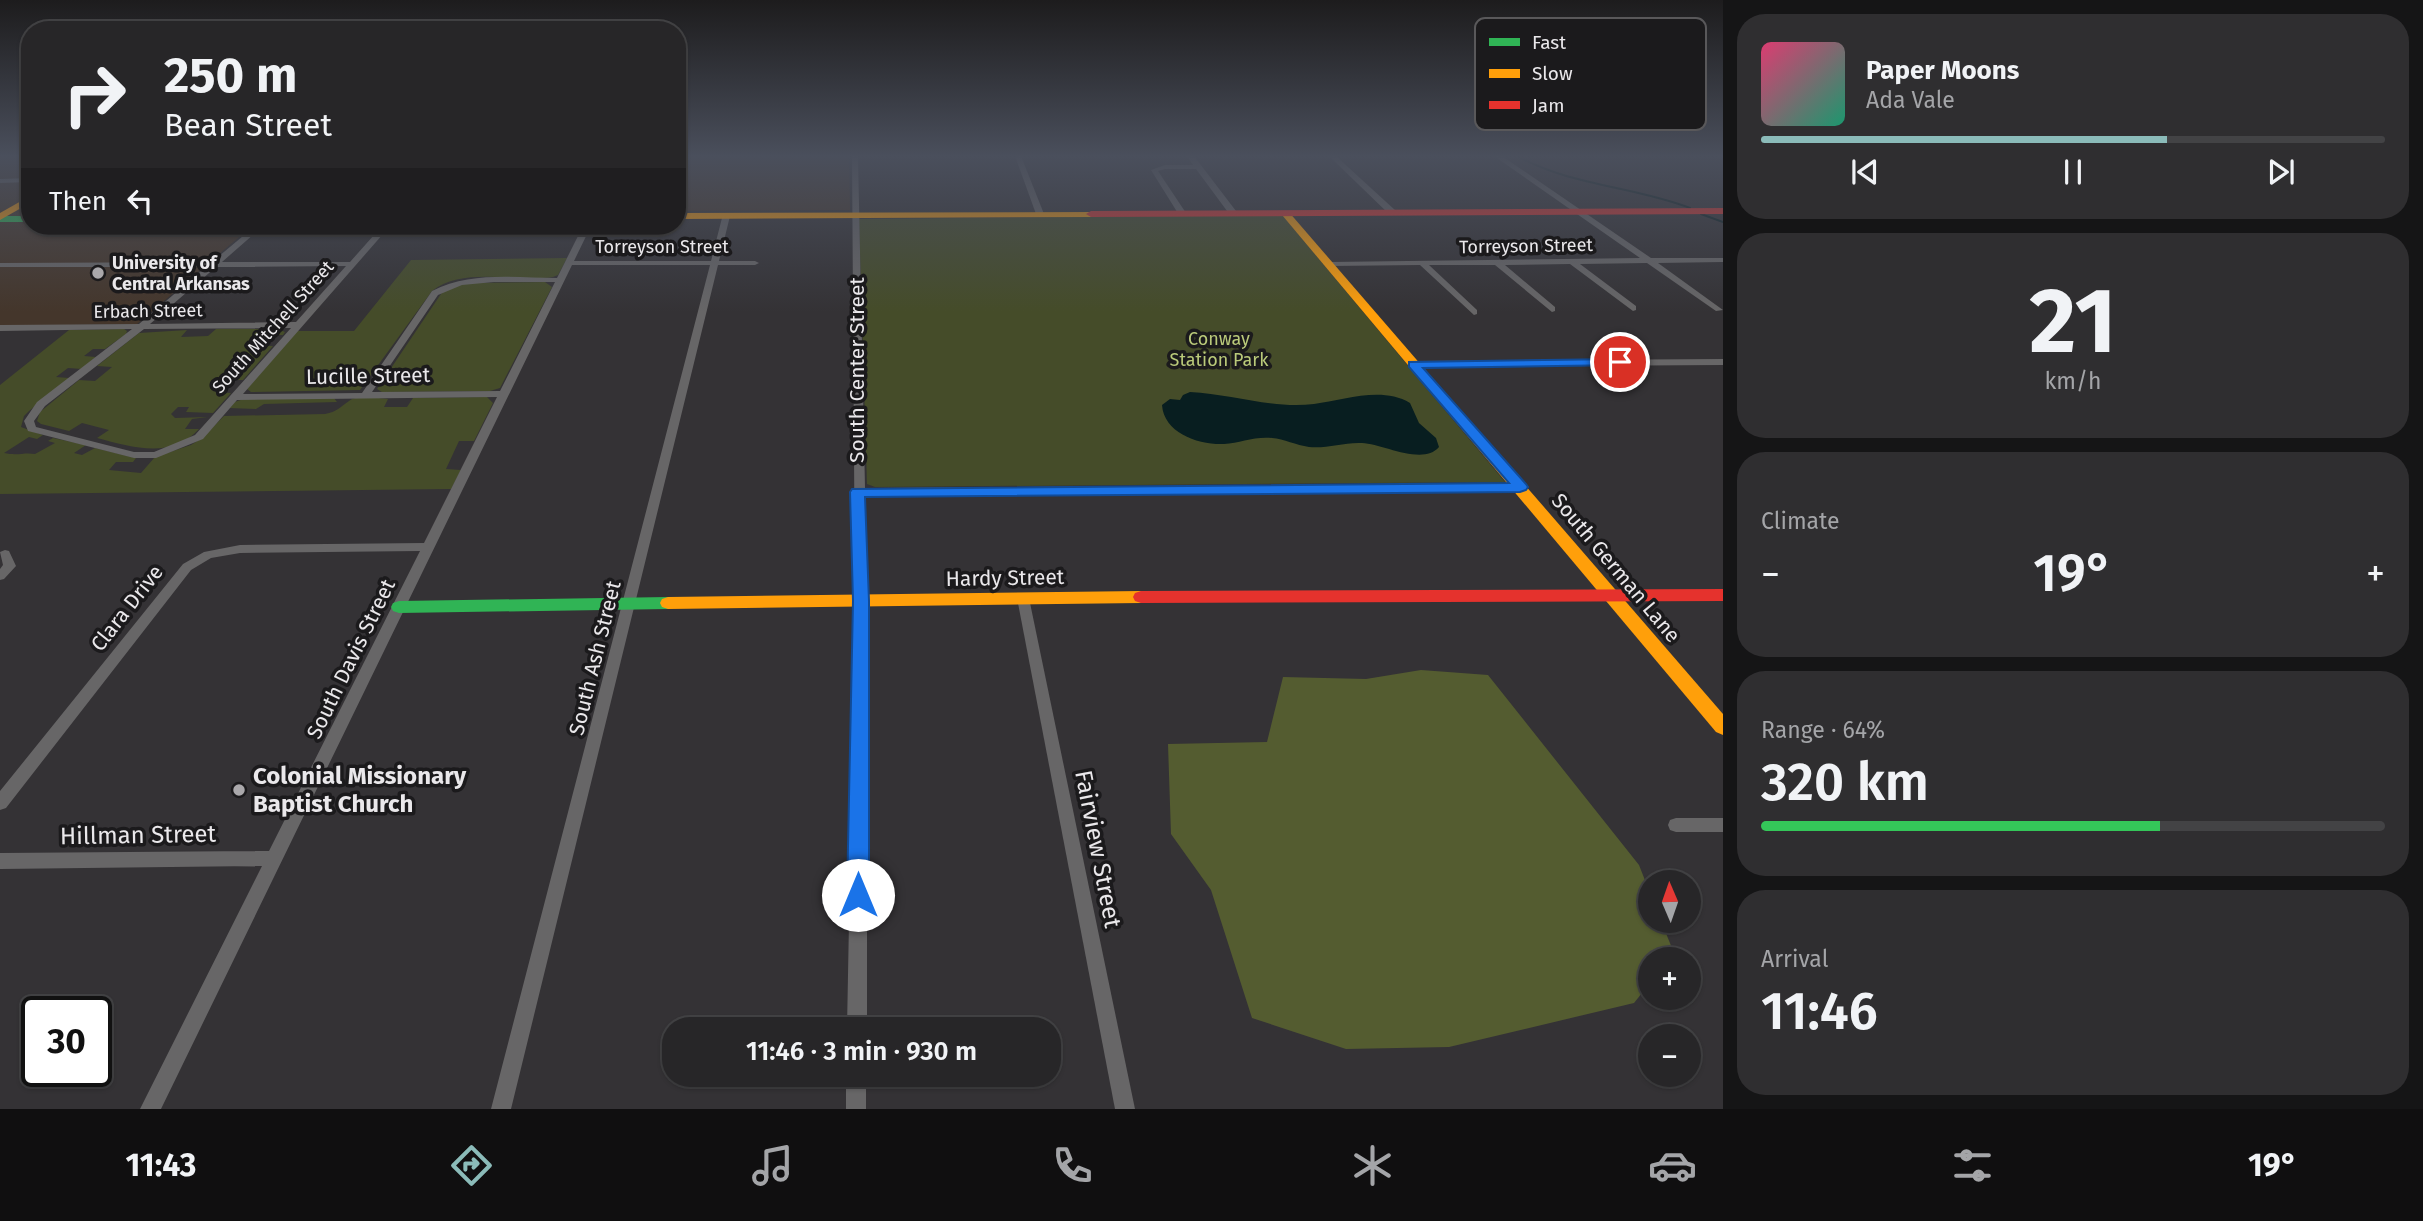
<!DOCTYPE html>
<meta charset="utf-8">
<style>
body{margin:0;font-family:"Fira Sans",sans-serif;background:#2f2e30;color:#f1f3f6;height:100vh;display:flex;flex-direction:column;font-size:26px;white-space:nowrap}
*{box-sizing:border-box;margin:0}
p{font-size:23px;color:#a4a5a8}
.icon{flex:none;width:38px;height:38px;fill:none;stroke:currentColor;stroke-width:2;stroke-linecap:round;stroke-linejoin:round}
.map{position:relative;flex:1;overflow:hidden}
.side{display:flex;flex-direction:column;gap:14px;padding:14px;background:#151516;width:700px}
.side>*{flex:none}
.hud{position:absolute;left:21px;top:21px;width:665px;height:214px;border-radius:28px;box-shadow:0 2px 5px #0004,0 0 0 2px #434345;background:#272628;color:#f1f3f6;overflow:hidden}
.needle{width:46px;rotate:358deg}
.controls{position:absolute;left:1638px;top:870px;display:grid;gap:14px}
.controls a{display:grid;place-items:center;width:63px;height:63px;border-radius:50%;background:#272628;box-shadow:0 2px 5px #0004,0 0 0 2px #434345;font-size:35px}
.speed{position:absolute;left:21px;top:996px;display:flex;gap:14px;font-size:35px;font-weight:700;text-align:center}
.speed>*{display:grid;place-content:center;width:91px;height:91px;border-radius:50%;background:#272628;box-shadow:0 2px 5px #0004,0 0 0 2px #434345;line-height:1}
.speed .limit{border:4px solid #111;border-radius:10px;background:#fff;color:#111}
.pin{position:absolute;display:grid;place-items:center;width:60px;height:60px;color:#fff;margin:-30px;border:4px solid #fff;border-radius:50%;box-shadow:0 2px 7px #0007}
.me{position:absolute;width:77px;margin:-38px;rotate:0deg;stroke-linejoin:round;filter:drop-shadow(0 0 5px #0008)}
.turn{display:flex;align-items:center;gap:24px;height:147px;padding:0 28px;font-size:32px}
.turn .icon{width:91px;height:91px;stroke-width:2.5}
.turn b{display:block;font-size:49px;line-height:60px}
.then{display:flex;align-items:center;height:66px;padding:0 28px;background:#0003;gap:14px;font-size:26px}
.big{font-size:52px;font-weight:600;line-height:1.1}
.side .card{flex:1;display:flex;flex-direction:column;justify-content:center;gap:10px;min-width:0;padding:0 24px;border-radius:28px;background:#2f2e30}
.side .dial{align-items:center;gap:0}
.dial b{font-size:91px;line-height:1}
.song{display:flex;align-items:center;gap:21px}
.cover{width:84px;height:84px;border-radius:10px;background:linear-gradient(135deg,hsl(340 70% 55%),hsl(160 70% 35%))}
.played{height:7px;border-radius:4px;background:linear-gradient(90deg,#8bbbb9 65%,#434345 65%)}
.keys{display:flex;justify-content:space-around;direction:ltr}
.heat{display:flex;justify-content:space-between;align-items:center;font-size:38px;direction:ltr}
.charge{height:10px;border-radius:5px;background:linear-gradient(90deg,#34c759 64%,#434345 0)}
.trip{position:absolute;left:662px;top:1017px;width:399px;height:70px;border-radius:28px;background:#272628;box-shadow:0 2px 5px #0004,0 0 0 2px #434345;font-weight:600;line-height:70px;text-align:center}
.dock{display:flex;height:112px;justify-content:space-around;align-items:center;background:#100f10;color:#a4a5a8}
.dock .icon{width:49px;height:49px}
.dock .active{color:#8bbbb9}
.dock b{font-size:32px;color:#f1f3f6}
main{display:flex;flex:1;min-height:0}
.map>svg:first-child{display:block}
.education{fill:#44362b}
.green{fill:#454c29}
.forest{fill:#545c30}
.water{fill:#081e20}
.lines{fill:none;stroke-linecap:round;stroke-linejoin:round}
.stream{stroke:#081e20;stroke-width:2}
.street{fill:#676667;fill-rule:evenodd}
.fast{fill:#30b455;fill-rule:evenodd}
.slow{fill:#ff9f0a;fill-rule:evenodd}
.jam{fill:#e5322d;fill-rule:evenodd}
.route{fill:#1a73e8;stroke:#114b97;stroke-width:2}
.poi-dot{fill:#aaa8ab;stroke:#1b1a1c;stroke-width:2.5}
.labels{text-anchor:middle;stroke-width:7;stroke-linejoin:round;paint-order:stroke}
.far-street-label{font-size:18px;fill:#eae8eb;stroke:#1b1a1c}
.far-poi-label{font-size:18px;font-weight:bold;fill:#eae8eb;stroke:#1b1a1c;text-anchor:start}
.far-park-label{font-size:18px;fill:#baca7a;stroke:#1b1a1c}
.street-label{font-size:21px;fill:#eae8eb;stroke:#1b1a1c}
.near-poi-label{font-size:24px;font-weight:bold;fill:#eae8eb;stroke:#1b1a1c;text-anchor:start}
.near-street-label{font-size:24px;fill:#eae8eb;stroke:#1b1a1c}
.key{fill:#1b1a1c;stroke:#59585a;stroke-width:2}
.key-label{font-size:19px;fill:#eae8eb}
</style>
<main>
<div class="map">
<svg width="1723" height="1109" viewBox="0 0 1723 1109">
<rect width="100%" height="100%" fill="#343235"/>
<!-- education -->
<g class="education">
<polygon points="0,156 30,156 30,226 252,226 137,324 0,326"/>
<polygon points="687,156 849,156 850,210 677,211 677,185"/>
</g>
<!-- green -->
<g class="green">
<polygon points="1275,215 1283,216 1505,482 875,487 867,484 859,219"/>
<path d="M567,258L558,275L553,277C515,283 464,266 432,291L360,390L251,392L247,389L297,331H354L411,260Z"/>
<polygon points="545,282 552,287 500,388 490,391 382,392 377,389 443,291 465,283"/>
<path d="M124,329L127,331L126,334L105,349H93L84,356L96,357L82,369L68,368L56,377L69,378L29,411L24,416L21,427L43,435L37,439L29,437L4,453C18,456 24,452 35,454L55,443L48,441L53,438L86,445L74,453L82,455L95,448L136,458L133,462H116L109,470L141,473L155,457L191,445L202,438L224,416L325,414C337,412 340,407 349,401C357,394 378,398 388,399L384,407H407L413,398L487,397L493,403L474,441H459L446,469L461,470L451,489L0,494V385L69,330Z"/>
<path d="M216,329H278L285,332L283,335H267L258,346H273L243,380H226L215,392L231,393L213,413L186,412L189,407H178L171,414L175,418L208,417L192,419L185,429H199C171,460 132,447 97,438L109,430L82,423L69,431L41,424L37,421L40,412L79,380L95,381L112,367L97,366L139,333L187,330L181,337L208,336Z"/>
<polygon points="334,398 337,402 264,404 256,409 228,408 231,403 244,399"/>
</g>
<!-- forest -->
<polygon class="forest" points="1421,670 1488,675 1639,865 1650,893 1650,920 1661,921 1674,953 1670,959 1650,959 1650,983 1634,1003 1449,1047 1346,1049 1252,1018 1211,890 1171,834 1168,744 1267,742 1283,677 1366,679"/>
<!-- water -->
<path class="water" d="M1190,392C1232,394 1272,409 1314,404C1344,400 1382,386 1410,403L1419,423L1436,438L1439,447C1423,466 1383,444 1362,443C1344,442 1326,449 1309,447C1296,445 1284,439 1272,438C1255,436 1240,443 1224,444C1198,445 1164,433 1162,405L1170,399L1180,400L1183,395Z"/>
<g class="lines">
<!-- stream -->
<g class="stream">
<path d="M1517,156C1571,186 1633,186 1690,208"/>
<polyline points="1701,214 1723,222"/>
</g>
<!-- street -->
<g class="street">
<polygon points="852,156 858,156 865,488 1520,484 1526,487 1520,490 865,495 867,601 867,1029 847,1029 855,601"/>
<polygon points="1015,156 1021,156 1044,214 1043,216 1036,214"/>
<polygon points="1187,156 1194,156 1236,211 1236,215 1230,215 1196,169 1165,169 1158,171 1186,213 1179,215 1151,170 1165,165 1193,165"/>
<polygon points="1329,156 1336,156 1396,211 1396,215 1390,215"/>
<polygon points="1494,156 1502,156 1651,258 1723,258 1723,262 1658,263 1723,310 1716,311 1647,263 1580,264 1636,306 1636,310 1633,311 1570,264 1505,265 1555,307 1555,311 1552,312 1495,265 1429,265 1477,310 1477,314 1474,315 1420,265 1329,266 1325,264 1329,262 1640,258"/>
<polygon points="30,178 30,182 0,183 0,179"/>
<path d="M723,214L730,216L719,261H755L759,263L755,265H718L511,1109H491L710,265H572L161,1109H140L262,866L0,869V853L269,851L420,551L240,553L211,558L191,570L6,808L0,810V791L183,564L204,552L240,545L424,543L497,397L237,400L203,439L156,458H134L28,431L24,421L37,402L132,329L0,331V325L139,324L206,267H0V263L212,262L255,226H263L222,262H350L382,226H390L243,394L362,393L432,291C471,271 515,278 557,278L583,226H591L574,261H711ZM346,266L296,322L150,324L216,267ZM494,282H555L500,391L372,392L438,295L462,285ZM291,328L195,435L154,452H134L36,427L34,421L45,406L144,329Z"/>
<polygon points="1723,359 1723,365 1413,367 1408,364 1413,361"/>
<polygon points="5,550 9,551 16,566 4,579 0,580 0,569 3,565 0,552"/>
<polygon points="1023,593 1028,595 1029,598 1135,1109 1115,1109 1017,598 1018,595"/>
<polygon points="1676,818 1723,818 1723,832 1676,832 1670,830 1668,825 1670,820"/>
<rect x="846" y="1074" width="20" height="35"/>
</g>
<!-- fast -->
<g class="fast">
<rect x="0" y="216" width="30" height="6"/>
<polygon points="668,597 674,599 676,603 674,607 668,609 399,613 393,611 391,607 393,603 399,601"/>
</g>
<!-- slow -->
<g class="slow">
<polygon points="30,196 30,203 0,220 0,213"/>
<polygon points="1282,211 1288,211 1723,714 1723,735 1716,732 1282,215"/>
<polygon points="1094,212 1094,216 1091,217 677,219 677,213"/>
<polygon points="1141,591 1147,593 1149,597 1147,601 1141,603 668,609 662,607 660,603 662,599 668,597"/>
</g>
<!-- jam -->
<g class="jam">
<polygon points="1723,208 1723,214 1091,217 1086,214 1091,211"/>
<polygon points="1723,589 1723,601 1141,603 1135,601 1133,597 1135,593 1141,591"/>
</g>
</g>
<!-- sky -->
<linearGradient id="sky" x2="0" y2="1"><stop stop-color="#1d1c1d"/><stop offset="0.5" stop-color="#4a4f5c"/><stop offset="1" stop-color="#4a4f5c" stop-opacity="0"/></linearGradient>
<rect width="1723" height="312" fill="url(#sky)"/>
<!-- route -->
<polygon class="route" points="1620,359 1626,362 1624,365 1423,368 1526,484 1528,487 1526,490 1520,492 865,497 869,601 869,895 866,903 858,906 850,903 847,895 853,601 850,492 852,489 1509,483 1409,367 1409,362"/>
<!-- markers -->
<g class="poi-dot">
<circle cx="98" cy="273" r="7"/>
<circle cx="239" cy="790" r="7"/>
</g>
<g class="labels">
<!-- far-street labels -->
<g class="far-street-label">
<text transform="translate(1526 246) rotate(-1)" y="6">Torreyson Street</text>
<text x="662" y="253">Torreyson Street</text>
<text transform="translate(148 311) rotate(-1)" y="6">Erbach Street</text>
<text transform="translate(273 327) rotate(-48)" y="6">South Mitchell Street</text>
</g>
<!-- far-poi labels -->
<g class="far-poi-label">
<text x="112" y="269">University of<tspan x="112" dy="21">Central Arkansas</tspan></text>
</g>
<!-- far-park labels -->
<g class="far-park-label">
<text x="1219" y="345">Conway<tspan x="1219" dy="21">Station Park</tspan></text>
</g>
<!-- street labels -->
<g class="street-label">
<text transform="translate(857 370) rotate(-90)" y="7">South Center Street</text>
<text transform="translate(368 376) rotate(-1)" y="7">Lucille Street</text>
<text transform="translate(1616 568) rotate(50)" y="7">South German Lane</text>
<text transform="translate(1005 578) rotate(-1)" y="7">Hardy Street</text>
<text transform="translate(127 608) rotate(-52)" y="7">Clara Drive</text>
<text transform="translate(595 658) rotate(-76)" y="7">South Ash Street</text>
<text transform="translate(351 659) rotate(-64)" y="7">South Davis Street</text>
</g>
<!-- near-poi labels -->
<g class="near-poi-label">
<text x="253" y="784">Colonial Missionary<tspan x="253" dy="28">Baptist Church</tspan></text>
</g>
<!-- near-street labels -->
<g class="near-street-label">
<text transform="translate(138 835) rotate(-1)" y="8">Hillman Street</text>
<text transform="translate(1098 849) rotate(79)" y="8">Fairview Street</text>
</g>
</g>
<!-- legend -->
<rect x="1475" y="18" width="231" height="112" rx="10" class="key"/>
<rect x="1489" y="38" width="31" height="8" fill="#30b455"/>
<rect x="1489" y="69" width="31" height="9" fill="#ff9f0a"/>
<rect x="1489" y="101" width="31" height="8" fill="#e5322d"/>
<g class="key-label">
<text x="1532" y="49">Fast</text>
<text x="1532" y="80">Slow</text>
<text x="1532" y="112">Jam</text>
</g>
</svg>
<div class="controls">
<a><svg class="needle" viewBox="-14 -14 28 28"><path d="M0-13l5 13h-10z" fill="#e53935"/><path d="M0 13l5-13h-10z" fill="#a4a5a8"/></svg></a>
<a>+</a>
<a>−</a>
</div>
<div class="speed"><div class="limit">30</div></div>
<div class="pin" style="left:1620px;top:362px;background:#d93025"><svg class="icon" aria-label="arrive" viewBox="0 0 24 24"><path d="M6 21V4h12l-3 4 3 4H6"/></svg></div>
<svg class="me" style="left:858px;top:895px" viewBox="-20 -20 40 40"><circle r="19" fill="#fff"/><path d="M0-13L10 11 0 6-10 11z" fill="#1a73e8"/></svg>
<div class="trip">11:46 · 3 min · 930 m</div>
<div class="hud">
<div class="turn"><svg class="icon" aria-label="right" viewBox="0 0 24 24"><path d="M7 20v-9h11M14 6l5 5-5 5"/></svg><div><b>250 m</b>Bean Street</div></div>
<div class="then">Then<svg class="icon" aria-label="left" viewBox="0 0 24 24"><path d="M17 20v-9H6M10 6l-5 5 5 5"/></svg></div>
</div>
</div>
<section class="side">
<div class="card">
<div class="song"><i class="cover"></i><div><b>Paper Moons</b><p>Ada Vale</p></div></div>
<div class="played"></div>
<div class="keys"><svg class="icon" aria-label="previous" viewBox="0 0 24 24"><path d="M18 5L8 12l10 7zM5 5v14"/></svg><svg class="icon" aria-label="pause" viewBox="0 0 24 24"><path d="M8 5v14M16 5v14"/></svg><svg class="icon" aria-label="next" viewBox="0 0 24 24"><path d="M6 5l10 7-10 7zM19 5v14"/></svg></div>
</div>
<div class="card dial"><b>21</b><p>km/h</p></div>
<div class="card"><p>Climate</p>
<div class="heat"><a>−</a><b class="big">19°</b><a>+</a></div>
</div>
<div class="card"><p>Range · 64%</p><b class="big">320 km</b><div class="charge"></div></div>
<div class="card"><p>Arrival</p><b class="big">11:46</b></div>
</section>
</main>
<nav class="dock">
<b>11:43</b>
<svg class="icon active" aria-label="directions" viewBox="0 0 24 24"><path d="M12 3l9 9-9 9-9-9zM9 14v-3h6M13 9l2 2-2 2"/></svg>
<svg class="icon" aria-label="music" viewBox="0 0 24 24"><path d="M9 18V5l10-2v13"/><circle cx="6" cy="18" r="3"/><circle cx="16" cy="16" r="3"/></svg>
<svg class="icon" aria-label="phone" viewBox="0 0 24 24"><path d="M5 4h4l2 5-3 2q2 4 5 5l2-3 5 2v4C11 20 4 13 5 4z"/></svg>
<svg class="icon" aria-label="climate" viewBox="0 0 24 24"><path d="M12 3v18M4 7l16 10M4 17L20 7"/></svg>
<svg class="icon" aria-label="car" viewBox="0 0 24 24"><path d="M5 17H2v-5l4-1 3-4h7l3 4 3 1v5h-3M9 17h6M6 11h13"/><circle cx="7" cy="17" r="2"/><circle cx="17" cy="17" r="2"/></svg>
<svg class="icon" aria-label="filters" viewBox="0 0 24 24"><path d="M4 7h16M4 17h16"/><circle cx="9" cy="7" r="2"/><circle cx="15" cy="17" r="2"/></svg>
<b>19°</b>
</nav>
